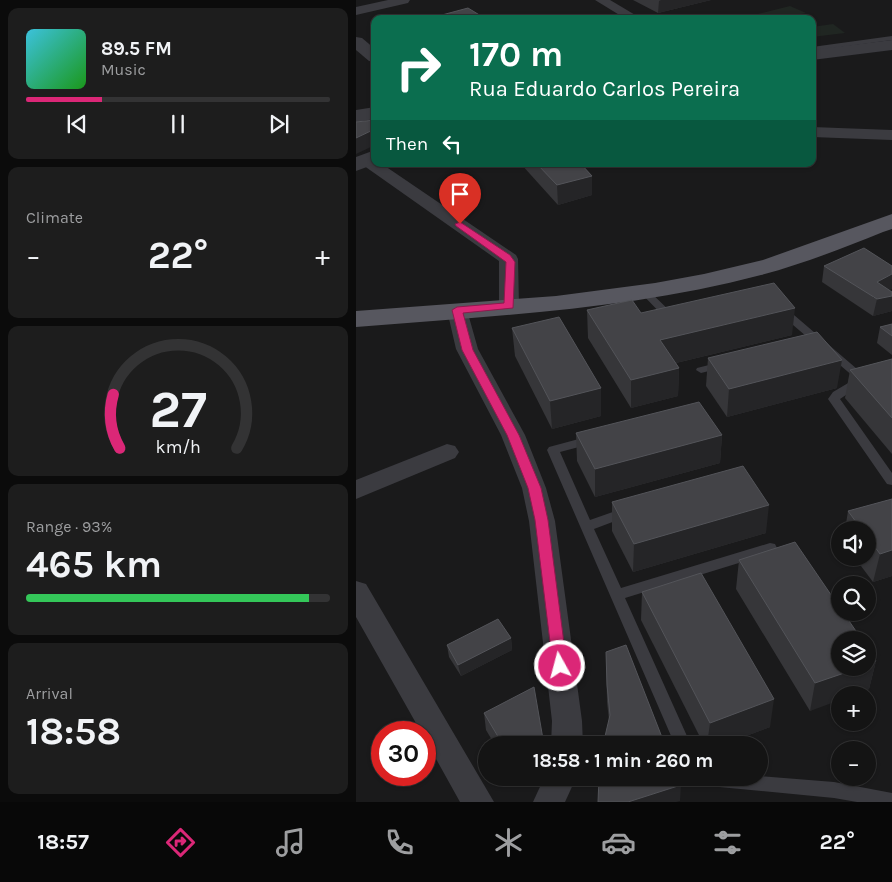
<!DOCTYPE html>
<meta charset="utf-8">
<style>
body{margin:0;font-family:Karla,sans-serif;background:#1d1d1d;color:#f1f3f6;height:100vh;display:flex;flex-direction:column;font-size:19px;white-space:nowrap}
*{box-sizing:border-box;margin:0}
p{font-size:16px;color:#9d9ea0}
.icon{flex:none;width:28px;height:28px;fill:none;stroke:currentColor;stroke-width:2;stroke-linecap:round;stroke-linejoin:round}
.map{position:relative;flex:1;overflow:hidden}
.sheet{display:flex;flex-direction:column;gap:8px;padding:8px;background:#0b0b0b;width:356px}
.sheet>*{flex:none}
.hud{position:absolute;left:15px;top:15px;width:445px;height:152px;border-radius:10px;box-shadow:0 1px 4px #0004,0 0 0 1px #333334;background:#0b6e4f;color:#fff;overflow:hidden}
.fabs{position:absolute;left:475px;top:521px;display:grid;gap:10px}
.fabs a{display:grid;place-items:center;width:45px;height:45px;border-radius:50%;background:#141414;box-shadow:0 1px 4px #0004,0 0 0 1px #333334;font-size:25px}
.speed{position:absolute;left:15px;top:721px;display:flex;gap:10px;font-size:25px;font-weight:700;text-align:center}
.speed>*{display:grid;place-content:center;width:65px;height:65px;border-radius:50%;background:#141414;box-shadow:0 1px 4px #0004,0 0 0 1px #333334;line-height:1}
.speed .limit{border:8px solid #d22;background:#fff;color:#111}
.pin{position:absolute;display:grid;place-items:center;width:42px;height:42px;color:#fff;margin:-51px -21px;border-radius:50% 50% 50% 0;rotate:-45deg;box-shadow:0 0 5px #0007}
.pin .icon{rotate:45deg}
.me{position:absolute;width:55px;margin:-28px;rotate:353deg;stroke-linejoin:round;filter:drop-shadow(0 0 4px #0008)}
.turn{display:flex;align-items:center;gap:18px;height:105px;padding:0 15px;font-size:22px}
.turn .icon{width:65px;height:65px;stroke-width:2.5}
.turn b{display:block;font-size:35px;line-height:42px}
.then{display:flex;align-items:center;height:48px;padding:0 15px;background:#0003;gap:10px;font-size:19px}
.big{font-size:38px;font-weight:700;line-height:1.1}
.sheet .card{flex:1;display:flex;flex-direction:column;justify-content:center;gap:8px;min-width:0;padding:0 18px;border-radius:10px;background:#1d1d1d}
.sheet .dial{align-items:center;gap:0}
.dial svg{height:130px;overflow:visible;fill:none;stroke:#333334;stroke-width:7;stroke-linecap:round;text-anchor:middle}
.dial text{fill:#f1f3f6;stroke:none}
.song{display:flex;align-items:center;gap:15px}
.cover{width:60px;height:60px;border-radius:8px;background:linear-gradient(135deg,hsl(190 70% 55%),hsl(120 70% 35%))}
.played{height:5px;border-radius:2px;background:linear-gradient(90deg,#db2777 25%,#333334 25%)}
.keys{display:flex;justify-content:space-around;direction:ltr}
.heat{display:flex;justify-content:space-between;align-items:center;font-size:28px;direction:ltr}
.charge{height:8px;border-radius:4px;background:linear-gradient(90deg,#34c759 93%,#333334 0)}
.trip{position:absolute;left:122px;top:736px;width:290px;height:50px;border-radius:25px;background:#141414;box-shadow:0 1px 4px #0004,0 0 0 1px #333334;font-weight:700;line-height:50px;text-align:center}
.tab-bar{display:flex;height:80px;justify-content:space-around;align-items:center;background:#080808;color:#9d9ea0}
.tab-bar .icon{width:35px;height:35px}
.tab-bar .current{color:#db2777}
.tab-bar b{font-size:22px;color:#f1f3f6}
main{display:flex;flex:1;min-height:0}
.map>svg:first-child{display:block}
.green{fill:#202622}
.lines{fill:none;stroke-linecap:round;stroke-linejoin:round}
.service{fill:#3b3b40;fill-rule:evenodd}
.minor{fill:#3b3b40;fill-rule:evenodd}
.tertiary{fill:#3b3b40;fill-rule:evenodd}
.primary{fill:#57575f;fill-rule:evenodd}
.wall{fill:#363639}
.shaded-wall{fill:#252527}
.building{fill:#434347;stroke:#535459}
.route{fill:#db2777;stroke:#8e194d}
</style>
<main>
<section class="sheet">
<div class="card">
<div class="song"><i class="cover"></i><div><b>89.5 FM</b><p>Music</p></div></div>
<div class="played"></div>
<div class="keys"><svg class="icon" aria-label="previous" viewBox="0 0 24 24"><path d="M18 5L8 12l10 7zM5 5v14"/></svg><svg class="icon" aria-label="pause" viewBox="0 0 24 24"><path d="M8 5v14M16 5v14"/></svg><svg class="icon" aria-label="next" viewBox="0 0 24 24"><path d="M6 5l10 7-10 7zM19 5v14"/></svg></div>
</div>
<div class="card"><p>Climate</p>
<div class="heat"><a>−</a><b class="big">22°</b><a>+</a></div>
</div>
<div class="card dial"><svg viewBox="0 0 100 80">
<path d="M14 69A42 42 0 1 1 86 69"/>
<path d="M14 69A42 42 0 0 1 10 36" stroke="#db2777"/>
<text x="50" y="56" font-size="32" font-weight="700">27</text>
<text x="50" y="72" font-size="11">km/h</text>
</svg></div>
<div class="card"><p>Range · 93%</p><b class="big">465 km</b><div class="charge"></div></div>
<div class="card"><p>Arrival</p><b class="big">18:58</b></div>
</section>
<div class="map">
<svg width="536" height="802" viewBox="0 0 536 802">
<rect width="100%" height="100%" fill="#1a1a1b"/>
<!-- green -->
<g class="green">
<path d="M434,6L450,13C433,17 418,22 402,14Z"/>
<polygon points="477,24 489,33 456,37 456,27"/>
</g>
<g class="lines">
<!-- service -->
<g class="service">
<polygon points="271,12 273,13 273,15 260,19 249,19"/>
<polygon points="536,36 536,40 456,51 456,47"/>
<polygon points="288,288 291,289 319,316 320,318 319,320 311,320 285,293 283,291 285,289"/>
<polygon points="427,308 431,309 508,375 510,380 509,382 484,399 536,473 536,485 531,484 472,399 477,392 499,379 498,377 423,313 422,311"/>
<polygon points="365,362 370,365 369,367 345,373 340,370 341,368"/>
<polygon points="234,436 238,437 240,440 238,443 204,452 234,520 271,507 275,509 277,512 275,515 238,529 265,588 414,543 419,544 421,548 419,552 269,598 335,745 319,745 191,450 193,447"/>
<polygon points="404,776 478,782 536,793 536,802 501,802 478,798 342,785 336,783 334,778 404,778"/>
</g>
<!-- minor -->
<g class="minor">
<polygon points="32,0 54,0 52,3 0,15 0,7"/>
<polygon points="239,0 254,0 286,19 270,19"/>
<polygon points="456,127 536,130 536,140 456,137"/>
<polygon points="10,155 19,158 19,164 26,164 160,255 162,259 163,306 160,310 153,312 146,310 143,306 143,261 4,163 2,160 4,157"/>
<polygon points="101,304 108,306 111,310 122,349 169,435 190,488 199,521 226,721 227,745 195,745 196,721 173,521 166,488 145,435 100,349 91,310 94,306"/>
<polygon points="91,444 99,446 103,452 99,458 0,499 0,480"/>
<polygon points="0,581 10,584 138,802 104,802 69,739 69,732 65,732 0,617"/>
<polygon points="188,778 220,778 209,802 177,802"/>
</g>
<!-- tertiary -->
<g class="tertiary">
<polygon points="0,37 6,38 19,49 19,62 13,61 0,50"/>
<polygon points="536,40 536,50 456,60 456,50"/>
<polygon points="19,107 19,119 0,122 0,110"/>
<polygon points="19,150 19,164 0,171 0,157"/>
</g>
<!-- primary -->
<path class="primary" d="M536,214V229L527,232C487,248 447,264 405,275C273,310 136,316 0,327V311L200,296L299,283L348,274L407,260Z"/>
</g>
<!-- wall -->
<g class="wall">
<polygon points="277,0 355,0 302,13"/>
<polygon points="165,164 225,164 236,176 236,195 202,205"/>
<polygon points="468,266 536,292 536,311 517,316 466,282"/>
<polygon points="231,310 285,313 436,335 320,363 323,368 322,396 275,408 232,338"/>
<polygon points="536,324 536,355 521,343 524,327"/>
<polygon points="156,328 245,388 245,416 196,429 159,356"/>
<polygon points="352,358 481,388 371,417 350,386"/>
<polygon points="536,359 536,454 489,398 494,370"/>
<polygon points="220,433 366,435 364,463 239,497 221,461"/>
<polygon points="536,499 536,576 517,582 499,558 511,558 511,530 489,530 492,511"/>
<polygon points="256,502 410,533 277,572 256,531"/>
<polygon points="383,560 520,661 513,689 497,695 484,695 454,711 380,589"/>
<polygon points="286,592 414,727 366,745 348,745 285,620"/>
<polygon points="155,638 156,650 105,676 93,657 91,645"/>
<polygon points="250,652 309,745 253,720 251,702"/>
<polygon points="128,713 188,745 139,745 130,730"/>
</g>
<!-- shaded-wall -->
<g class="shaded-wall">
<polygon points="305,0 355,0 302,13 303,1"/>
<polygon points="19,129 19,145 0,154 0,138"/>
<polygon points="236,176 236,195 202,205 201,185"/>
<polygon points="536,274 536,289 517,298 521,282"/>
<polygon points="536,296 536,311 517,316 521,299"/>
<polygon points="439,308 436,335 303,367 304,340"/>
<polygon points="486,360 481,388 371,417 373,389"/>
<polygon points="323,368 322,396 275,408 275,380"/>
<polygon points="245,388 245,416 196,429 194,401"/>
<polygon points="366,435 364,463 239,497 239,469"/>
<polygon points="413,505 410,533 277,572 278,544"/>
<polygon points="536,550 536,576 517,582 524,554"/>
<polygon points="155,638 156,650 105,676 102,665"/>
<polygon points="520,661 513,689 497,695 484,695 484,700 454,711 459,683 503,668 511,668 511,664"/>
<polygon points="418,699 414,727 366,745 351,745 354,723"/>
<polygon points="325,785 324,801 320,802 272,802"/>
</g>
<!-- building -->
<g class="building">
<polygon points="112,8 130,19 71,19"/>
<polygon points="19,120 19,129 0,138 0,122"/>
<polygon points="181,164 225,164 236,176 201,185"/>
<polygon points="508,248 536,266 536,274 521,282 536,292 536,296 521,299 468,266"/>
<polygon points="418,283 439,308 304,340 323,368 275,380 231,310 276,300 285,313"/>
<polygon points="203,317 245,388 194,401 156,328"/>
<polygon points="536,324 536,336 524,327"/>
<polygon points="461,332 486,360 373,389 352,358"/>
<polygon points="536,359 536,418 494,370"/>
<polygon points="343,402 366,435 239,469 220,433"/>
<polygon points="387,466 413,505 278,544 256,502"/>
<polygon points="536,499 536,550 524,554 511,536 511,530 506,530 492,511"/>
<polygon points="439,542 484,608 484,612 487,612 506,640 484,640 484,668 503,668 459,683 383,560"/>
<polygon points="345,573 418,699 354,723 286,592"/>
<polygon points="142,619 155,638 102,665 91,645"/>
<polygon points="270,645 309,745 247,745 254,715 251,685 250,652"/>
<polygon points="511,648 520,661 511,664"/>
<polygon points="178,687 188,745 147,745 128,713"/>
<polygon points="243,778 322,778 325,785 272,802 242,802"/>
</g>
<!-- route -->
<polygon class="route" points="104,222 154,255 159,262 157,308 107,313 117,350 163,435 185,488 192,520 211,666 209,671 204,673 199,671 197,666 179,520 172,488 151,435 106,350 96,310 101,307 148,303 150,262 100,226 99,224"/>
</svg>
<div class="fabs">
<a><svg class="icon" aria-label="sound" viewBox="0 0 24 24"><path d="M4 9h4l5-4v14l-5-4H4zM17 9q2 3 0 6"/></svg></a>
<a><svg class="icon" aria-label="search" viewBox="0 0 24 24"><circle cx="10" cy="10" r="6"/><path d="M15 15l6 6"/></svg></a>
<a><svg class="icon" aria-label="layers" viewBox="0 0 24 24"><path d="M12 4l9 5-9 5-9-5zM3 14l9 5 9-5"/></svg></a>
<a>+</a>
<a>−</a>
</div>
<div class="speed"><div class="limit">30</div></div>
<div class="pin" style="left:104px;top:224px;background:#d93025"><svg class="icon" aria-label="arrive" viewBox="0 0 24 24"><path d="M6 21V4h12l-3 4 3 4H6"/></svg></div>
<svg class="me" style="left:204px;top:666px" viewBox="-20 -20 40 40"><circle r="17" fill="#db2777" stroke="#fff" stroke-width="3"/><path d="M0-11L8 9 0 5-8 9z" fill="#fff"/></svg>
<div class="trip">18:58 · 1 min · 260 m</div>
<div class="hud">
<div class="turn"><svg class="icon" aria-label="right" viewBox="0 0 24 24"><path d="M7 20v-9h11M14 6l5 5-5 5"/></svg><div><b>170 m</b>Rua Eduardo Carlos Pereira</div></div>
<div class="then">Then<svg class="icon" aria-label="left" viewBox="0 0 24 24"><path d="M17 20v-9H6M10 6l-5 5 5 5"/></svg></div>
</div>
</div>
</main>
<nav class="tab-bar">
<b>18:57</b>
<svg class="icon current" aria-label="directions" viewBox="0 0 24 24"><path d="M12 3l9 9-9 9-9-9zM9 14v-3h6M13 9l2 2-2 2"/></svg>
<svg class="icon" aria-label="music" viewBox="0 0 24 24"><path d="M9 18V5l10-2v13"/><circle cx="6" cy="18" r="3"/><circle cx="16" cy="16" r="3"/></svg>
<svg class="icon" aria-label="phone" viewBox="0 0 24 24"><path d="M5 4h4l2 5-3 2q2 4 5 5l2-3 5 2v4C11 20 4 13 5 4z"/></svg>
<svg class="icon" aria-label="climate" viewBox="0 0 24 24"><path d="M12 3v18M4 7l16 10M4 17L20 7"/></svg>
<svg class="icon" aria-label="car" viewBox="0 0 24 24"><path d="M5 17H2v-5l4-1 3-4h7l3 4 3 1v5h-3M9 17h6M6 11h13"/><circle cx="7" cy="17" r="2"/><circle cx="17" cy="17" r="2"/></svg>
<svg class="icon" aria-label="filters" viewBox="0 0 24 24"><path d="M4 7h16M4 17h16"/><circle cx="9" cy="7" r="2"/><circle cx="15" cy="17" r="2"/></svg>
<b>22°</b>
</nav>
